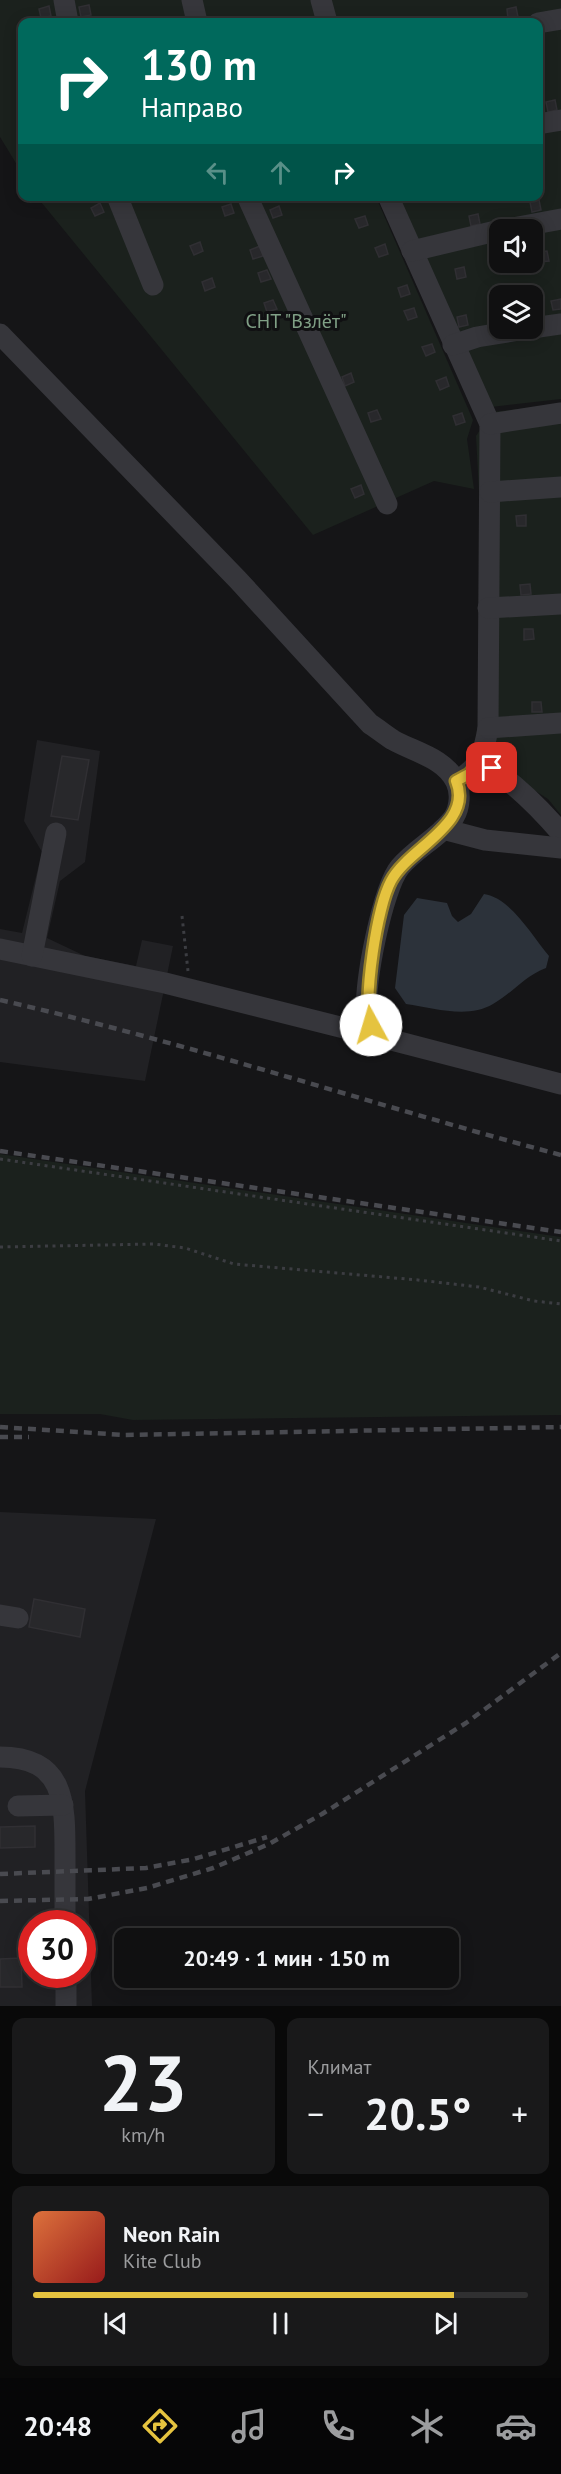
<!DOCTYPE html>
<html lang="ru">
<meta charset="utf-8">
<style>
body{margin:0;font-family:"PT Sans",sans-serif;background:#19191a;color:#f1f3f6;height:100vh;display:flex;flex-direction:column;font-size:22px;white-space:nowrap}
*{box-sizing:border-box;margin:0}
p{font-size:20px;color:#9c9d9f}
.icon{flex:none;width:33px;height:33px;fill:none;stroke:currentColor;stroke-width:2;stroke-linecap:round;stroke-linejoin:round}
.map{position:relative;height:2006px;overflow:hidden}
.sheet{display:flex;flex-direction:column;gap:12px;padding:12px;background:#090909;flex:1}
.sheet>*{flex:none}
.banner{position:absolute;left:18px;top:18px;width:525px;height:183px;border-radius:12px;box-shadow:0 3px 15px #0003,0 0 0 2px #303031;background:#00695c;color:#fff;overflow:hidden}
.fabs{position:absolute;left:489px;top:219px;display:grid;gap:12px}
.fabs a{display:grid;place-items:center;width:54px;height:54px;border-radius:12px;background:#101011;box-shadow:0 3px 15px #0003,0 0 0 2px #303031;font-size:30px}
.speed{position:absolute;left:18px;top:1910px;display:flex;gap:12px;font-size:30px;font-weight:700;text-align:center}
.speed>*{display:grid;place-content:center;width:78px;height:78px;border-radius:50%;background:#101011;box-shadow:0 3px 15px #0003,0 0 0 2px #303031;line-height:1}
.speed .limit{border:9px solid #d22;background:#fff;color:#111}
.pin{position:absolute;display:grid;place-items:center;width:51px;height:51px;color:#fff;margin:-26px;border-radius:12px;box-shadow:0 3px 9px #0006}
.me{position:absolute;width:66px;margin:-33px;rotate:354deg;stroke-linejoin:round;filter:drop-shadow(0 0 4px #0008)}
.turn{display:flex;align-items:center;gap:21px;height:126px;padding:0 24px;font-size:27px}
.turn .icon{width:78px;height:78px;stroke-width:2.5}
.turn b{display:block;font-size:42px;line-height:51px}
.lanes{display:flex;align-items:center;height:57px;padding:0 24px;background:#0003;justify-content:center;gap:30px;direction:ltr}
.lanes .off{opacity:.35}
.big{font-size:45px;font-weight:800;line-height:1.1}
.sheet .widget{flex:1;display:flex;flex-direction:column;justify-content:center;gap:9px;min-width:0;padding:0 21px;border-radius:12px;background:#19191a}
.sheet .dial{align-items:center;gap:0}
.dial b{font-size:78px;line-height:1}
.song{display:flex;align-items:center;gap:18px}
.cover{width:72px;height:72px;border-radius:9px;background:linear-gradient(135deg,hsl(20 70% 55%),hsl(0 70% 35%))}
.played{height:6px;border-radius:3px;background:linear-gradient(90deg,#e5c33f 85%,#303031 85%)}
.keys{display:flex;justify-content:space-around;direction:ltr}
.heat{display:flex;justify-content:space-between;align-items:center;font-size:33px;direction:ltr}
.sheet .tiles{flex:1;display:grid;gap:12px;grid-template-columns:1fr 1fr}
.widget:last-child{grid-column:span 2}
.trip{position:absolute;left:114px;top:1928px;width:345px;height:60px;border-radius:12px;background:#101011;box-shadow:0 3px 15px #0003,0 0 0 2px #303031;font-weight:800;line-height:60px;text-align:center}
.dock{display:flex;height:96px;justify-content:space-around;align-items:center;background:#060607;color:#9c9d9f}
.dock .icon{width:42px;height:42px}
.dock .current{color:#e5c33f}
.dock b{font-size:27px;color:#f1f3f6}
.map>svg:first-child{display:block}
.built{fill:#212124;fill-rule:evenodd}
.green{fill:#1b211d;fill-rule:evenodd}
.water{fill:#2c323a}
.building{fill:#28282b;stroke:#302f33;stroke-width:1.5}
.lines{fill:none;stroke-linecap:round;stroke-linejoin:round}
.path{stroke:#3c3d42;stroke-width:3;stroke-dasharray:3 4.5;stroke-linecap:butt}
.minor{stroke:#36363b;stroke-width:21}
.rail{stroke:#494a50;stroke-width:4.5;stroke-dasharray:8 6;stroke-linecap:butt}
.route-casing{stroke:#957f29;stroke-width:15}
.route{stroke:#e5c33f;stroke-width:10}
.labels{text-anchor:middle;stroke-width:6;stroke-linejoin:round;paint-order:stroke}
.park-label{font-size:20px;fill:#80a086;stroke:#101012}
</style>
<div class="map">
<svg width="561" height="2006" viewBox="0 0 561 2006">
<rect width="100%" height="100%" fill="#151517"/>
<!-- built -->
<g class="built">
<polygon points="37,740 100,751 85,862 60,881 47,938 85,956 136,966 142,940 173,946 145,1081 0,1062 0,929 22,933 42,852 24,821"/>
<path d="M0,1512L156,1519L85,1791L92,2006H0ZM32,1923H82V1974H32Z"/>
</g>
<!-- green -->
<g class="green">
<polygon points="0,0 311,0 318,22 22,22 22,173 0,137"/>
<path d="M329,0H561V399L491,407L399,197L538,196V22H334ZM500,230H532V262H500ZM500,296H532V328H500Z"/>
<polygon points="37,197 376,197 473,420 467,439 474,489 434,481 313,535"/>
<polygon points="561,404 561,815 548,799 495,765 479,737 479,492 476,436 492,412"/>
<polygon points="0,1154 561,1237 561,1415 133,1420 100,1414 0,1414"/>
</g>
<!-- water -->
<path class="water" d="M484,894C511,898 532,936 549,956L546,968C523,977 514,992 493,1004C468,1019 434,1008 406,1004L395,988L404,915L417,898L447,903L452,916L458,922L471,914Z"/>
<!-- building -->
<g class="building">
<polygon points="89,5 91,15 81,17 79,7"/>
<polygon points="49,6 51,16 41,18 39,9"/>
<polygon points="516,7 518,17 508,19 507,9"/>
<polygon points="555,100 557,110 548,112 546,102"/>
<polygon points="539,200 541,210 532,212 530,202"/>
<polygon points="100,203 104,212 95,216 91,208"/>
<polygon points="231,204 234,213 225,216 222,207"/>
<polygon points="279,206 282,215 273,218 270,210"/>
<polygon points="478,214 480,224 471,226 469,216"/>
<polygon points="365,216 368,225 359,228 355,219"/>
<polygon points="200,242 203,251 194,255 190,246"/>
<polygon points="385,244 388,254 379,257 375,248"/>
<polygon points="260,246 263,256 253,259 250,250"/>
<polygon points="547,251 549,261 540,262 538,252"/>
<polygon points="464,267 466,277 457,279 455,269"/>
<polygon points="267,270 271,279 261,282 258,273"/>
<polygon points="212,278 215,287 205,291 202,282"/>
<polygon points="407,285 410,294 401,297 398,288"/>
<polygon points="561,299 561,309 553,310 551,301"/>
<polygon points="273,300 277,309 267,312 264,303"/>
<polygon points="414,308 417,317 408,320 404,311"/>
<polygon points="466,315 468,325 459,327 457,317"/>
<polygon points="432,344 435,352 426,356 422,347"/>
<polygon points="351,373 354,382 345,386 342,377"/>
<polygon points="446,377 449,386 440,390 436,381"/>
<polygon points="377,410 381,419 371,422 368,413"/>
<polygon points="462,413 465,422 456,425 453,416"/>
<polygon points="361,485 364,494 355,498 351,489"/>
<polygon points="526,515 526,526 517,526 516,516"/>
<polygon points="530,584 531,594 521,595 520,585"/>
<polygon points="524,629 533,629 534,639 524,640"/>
<polygon points="532,702 541,702 542,712 532,712"/>
<polygon points="62,756 89,760 78,820 51,816"/>
<polygon points="34,1599 85,1609 80,1637 29,1627"/>
<polygon points="35,1826 35,1847 0,1848 0,1827"/>
<polygon points="21,1958 22,1987 0,1987 0,1959"/>
</g>
<g class="lines">
<!-- path -->
<g class="path">
<polyline points="182,916 188,971"/>
<polyline points="0,1159 561,1241"/>
<polyline points="0,1247 154,1244 185,1248 234,1264 418,1280 479,1287 534,1301 561,1304"/>
</g>
<!-- minor -->
<g class="minor">
<polyline points="64,0 68,22"/>
<polyline points="192,0 197,22"/>
<polyline points="321,0 327,22"/>
<polyline points="538,23 561,19"/>
<polyline points="538,124 561,120"/>
<polyline points="117,196 153,285"/>
<polyline points="247,196 387,504"/>
<path d="M388,196L490,424L488,728C484,753 479,769 456,781"/>
<polyline points="502,230 561,219"/>
<polyline points="412,251 500,230"/>
<polyline points="532,328 561,324"/>
<path d="M0,334L238,580L370,724C378,729 385,735 393,740C414,752 445,758 456,782C461,792 460,807 454,817C440,837 416,848 400,867C383,887 363,986 367,1013C369,1023 374,1029 380,1037L561,1084"/>
<polyline points="453,345 477,337 531,328"/>
<polyline points="490,424 561,413"/>
<polyline points="490,492 561,487"/>
<polyline points="488,608 561,604"/>
<polyline points="488,728 561,723"/>
<path d="M480,761C512,780 537,805 561,833"/>
<polyline points="443,829 485,840 561,848"/>
<polyline points="0,949 165,983 380,1037"/>
<polyline points="32,956 56,833"/>
<polyline points="0,1615 18,1618"/>
<path d="M0,1757C65,1757 65,1802 65,1854C65,1877 65,1900 65,1923"/>
<polyline points="18,1806 63,1805"/>
<polyline points="66,1974 66,2006"/>
</g>
<!-- rail -->
<g class="rail">
<path d="M0,1000C189,1043 373,1105 561,1155"/>
<polyline points="0,1151 561,1232"/>
<polyline points="0,1427 125,1435 561,1427"/>
<polyline points="0,1437 29,1437"/>
<polyline points="0,1874 146,1868 194,1859 267,1837"/>
<polyline points="0,1901 88,1899 147,1888 213,1868 269,1844 322,1814 466,1723 561,1653"/>
</g>
</g>
<g class="lines">
<!-- route casing -->
<g class="route-casing">
<path id="route" d="M371,1025C363,998 377,907 391,881C408,848 474,824 456,781L469,774L480,761L492,768"/>
</g>
<!-- route -->
<use href="#route" class="route"/>
</g>
<g class="labels">
<!-- park labels -->
<g class="park-label">
<text x="296" y="328">СНТ "Взлёт"</text>
</g>
</g>
</svg>
<div class="fabs">
<a><svg class="icon" aria-label="sound" viewBox="0 0 24 24"><path d="M4 9h4l5-4v14l-5-4H4zM17 9q2 3 0 6"/></svg></a>
<a><svg class="icon" aria-label="layers" viewBox="0 0 24 24"><path d="M12 4l9 5-9 5-9-5zM3 14l9 5 9-5"/></svg></a>
</div>
<div class="speed"><div class="limit">30</div></div>
<div class="pin" style="left:492px;top:768px;background:#d93025"><svg class="icon" aria-label="arrive" viewBox="0 0 24 24"><path d="M6 21V4h12l-3 4 3 4H6"/></svg></div>
<svg class="me" style="left:371px;top:1025px" viewBox="-20 -20 40 40"><circle r="19" fill="#fff"/><path d="M0-13L10 11 0 6-10 11z" fill="#e5c33f"/></svg>
<div class="trip">20:49 · 1 мин · 150 m</div>
<div class="banner">
<div class="turn"><svg class="icon" aria-label="right" viewBox="0 0 24 24"><path d="M7 20v-9h11M14 6l5 5-5 5"/></svg><div><b>130 m</b>Направо</div></div>
<div class="lanes"><svg class="icon off" aria-label="left" viewBox="0 0 24 24"><path d="M17 20v-9H6M10 6l-5 5 5 5"/></svg><svg class="icon off" aria-label="ahead" viewBox="0 0 24 24"><path d="M12 20V5M6 11l6-6 6 6"/></svg><svg class="icon" aria-label="right" viewBox="0 0 24 24"><path d="M7 20v-9h11M14 6l5 5-5 5"/></svg></div>
</div>
</div>
<section class="sheet">
<div class="tiles">
<div class="widget dial"><b>23</b><p>km/h</p></div>
<div class="widget"><p>Климат</p>
<div class="heat"><a>−</a><b class="big">20.5°</b><a>+</a></div>
</div>
<div class="widget">
<div class="song"><i class="cover"></i><div><b>Neon Rain</b><p>Kite Club</p></div></div>
<div class="played"></div>
<div class="keys"><svg class="icon" aria-label="previous" viewBox="0 0 24 24"><path d="M18 5L8 12l10 7zM5 5v14"/></svg><svg class="icon" aria-label="pause" viewBox="0 0 24 24"><path d="M8 5v14M16 5v14"/></svg><svg class="icon" aria-label="next" viewBox="0 0 24 24"><path d="M6 5l10 7-10 7zM19 5v14"/></svg></div>
</div>
</div>
</section>
<nav class="dock">
<b>20:48</b>
<svg class="icon current" aria-label="directions" viewBox="0 0 24 24"><path d="M12 3l9 9-9 9-9-9zM9 14v-3h6M13 9l2 2-2 2"/></svg>
<svg class="icon" aria-label="music" viewBox="0 0 24 24"><path d="M9 18V5l10-2v13"/><circle cx="6" cy="18" r="3"/><circle cx="16" cy="16" r="3"/></svg>
<svg class="icon" aria-label="phone" viewBox="0 0 24 24"><path d="M5 4h4l2 5-3 2q2 4 5 5l2-3 5 2v4C11 20 4 13 5 4z"/></svg>
<svg class="icon" aria-label="climate" viewBox="0 0 24 24"><path d="M12 3v18M4 7l16 10M4 17L20 7"/></svg>
<svg class="icon" aria-label="car" viewBox="0 0 24 24"><path d="M5 17H2v-5l4-1 3-4h7l3 4 3 1v5h-3M9 17h6M6 11h13"/><circle cx="7" cy="17" r="2"/><circle cx="17" cy="17" r="2"/></svg>
</nav>
